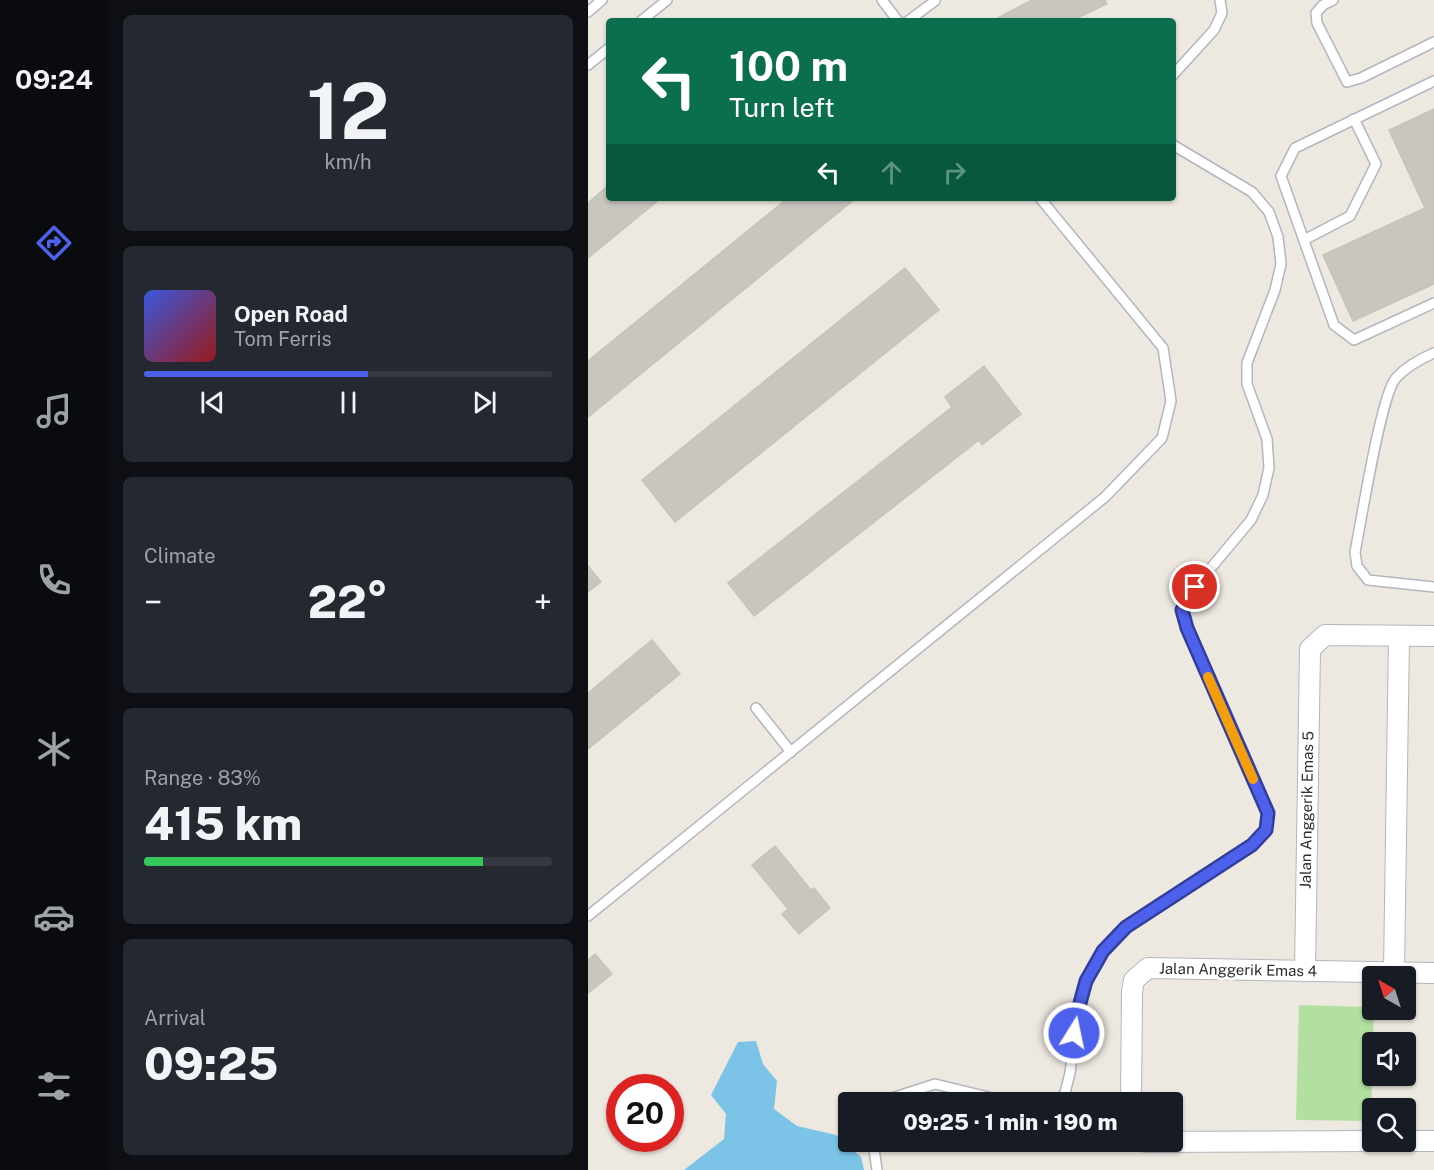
<!DOCTYPE html>
<meta charset="utf-8">
<style>
body{margin:0;font-family:"Public Sans",sans-serif;background:#242831;color:#f1f3f6;height:100vh;display:flex;flex-direction:column;font-size:22px;white-space:nowrap}
*{box-sizing:border-box;margin:0}
p{font-size:20px;color:#9ea1a6}
.icon{flex:none;width:33px;height:33px;fill:none;stroke:currentColor;stroke-width:2;stroke-linecap:round;stroke-linejoin:round}
.map{position:relative;flex:1;overflow:hidden}
.side{display:flex;flex-direction:column;gap:15px;padding:15px;background:#0d0f14;width:480px}
.side>*{flex:none}
.top-card{position:absolute;left:18px;top:18px;width:570px;height:183px;border-radius:6px;box-shadow:0 2px 4px #0004;background:#0b6e4f;color:#fff;overflow:hidden}
.needle{width:39px;rotate:321deg}
.fabs{position:absolute;left:774px;top:966px;display:grid;gap:12px}
.fabs a{display:grid;place-items:center;width:54px;height:54px;border-radius:6px;background:#171b24;box-shadow:0 2px 4px #0004;font-size:30px}
.speed{position:absolute;left:18px;top:1074px;display:flex;gap:12px;font-size:30px;font-weight:700;text-align:center}
.speed>*{display:grid;place-content:center;width:78px;height:78px;border-radius:50%;background:#171b24;box-shadow:0 2px 4px #0004;line-height:1}
.speed .limit{border:9px solid #d22;background:#fff;color:#111}
.pin{position:absolute;display:grid;place-items:center;width:51px;height:51px;color:#fff;margin:-26px;border:3px solid #fff;border-radius:50%;box-shadow:0 2px 6px #0007}
.me{position:absolute;width:66px;margin:-33px;rotate:10deg;stroke-linejoin:round;filter:drop-shadow(0 0 4px #0008)}
.turn{display:flex;align-items:center;gap:21px;height:126px;padding:0 24px;font-size:27px}
.turn .icon{width:78px;height:78px;stroke-width:2.5}
.turn b{display:block;font-size:42px;line-height:51px}
.lanes{display:flex;align-items:center;height:57px;padding:0 24px;background:#0003;justify-content:center;gap:30px;direction:ltr}
.lanes .off{opacity:.35}
.big{font-size:45px;font-weight:800;line-height:1.1}
.side .card{flex:1;display:flex;flex-direction:column;justify-content:center;gap:9px;min-width:0;padding:0 21px;border-radius:9px;background:#242831}
.side .dial{align-items:center;gap:0}
.dial b{font-size:78px;line-height:1}
.song{display:flex;align-items:center;gap:18px}
.cover{width:72px;height:72px;border-radius:9px;background:linear-gradient(135deg,hsl(230 70% 55%),hsl(0 70% 35%))}
.played{height:6px;border-radius:3px;background:linear-gradient(90deg,#4d61ed 55%,#363941 55%)}
.keys{display:flex;justify-content:space-around;direction:ltr}
.heat{display:flex;justify-content:space-between;align-items:center;font-size:33px;direction:ltr}
.charge{height:9px;border-radius:4px;background:linear-gradient(90deg,#34c759 83%,#363941 0)}
.trip{position:absolute;left:250px;top:1092px;width:345px;height:60px;border-radius:6px;background:#171b24;box-shadow:0 2px 4px #0004;font-weight:800;line-height:60px;text-align:center}
main{display:flex;flex:1;min-height:0}
.tab-bar{display:flex;flex-direction:column;width:108px;justify-content:space-around;align-items:center;background:#090b0e;color:#9ea1a6}
.tab-bar .icon{width:42px;height:42px}
.tab-bar .active{color:#4d61ed}
.tab-bar b{font-size:27px;color:#f1f3f6}
.map>svg:first-child{display:block}
.green{fill:#b3dfa1}
.water{fill:#7cc4e7}
.building{fill:#c9c6bf;stroke:#c9c4ba;stroke-width:1.5}
.lines{fill:none;stroke-linecap:round;stroke-linejoin:round}
.service-casing{stroke:#b4b6bf;stroke-width:12}
.minor-casing{stroke:#b4b6bf;stroke-width:22}
.service{stroke:#fff;stroke-width:9}
.minor{stroke:#fff;stroke-width:20}
.route-casing{stroke:#323f9a;stroke-width:15}
.route{stroke:#4d61ed;stroke-width:10}
.slow{stroke:#f59e0b;stroke-width:10}
.labels{text-anchor:middle;stroke-width:6;stroke-linejoin:round;paint-order:stroke}
.street-label{font-size:15px;fill:#2d2d2d;stroke:#fff}
</style>
<main>
<nav class="tab-bar">
<b>09:24</b>
<svg class="icon active" aria-label="directions" viewBox="0 0 24 24"><path d="M12 3l9 9-9 9-9-9zM9 14v-3h6M13 9l2 2-2 2"/></svg>
<svg class="icon" aria-label="music" viewBox="0 0 24 24"><path d="M9 18V5l10-2v13"/><circle cx="6" cy="18" r="3"/><circle cx="16" cy="16" r="3"/></svg>
<svg class="icon" aria-label="phone" viewBox="0 0 24 24"><path d="M5 4h4l2 5-3 2q2 4 5 5l2-3 5 2v4C11 20 4 13 5 4z"/></svg>
<svg class="icon" aria-label="climate" viewBox="0 0 24 24"><path d="M12 3v18M4 7l16 10M4 17L20 7"/></svg>
<svg class="icon" aria-label="car" viewBox="0 0 24 24"><path d="M5 17H2v-5l4-1 3-4h7l3 4 3 1v5h-3M9 17h6M6 11h13"/><circle cx="7" cy="17" r="2"/><circle cx="17" cy="17" r="2"/></svg>
<svg class="icon" aria-label="filters" viewBox="0 0 24 24"><path d="M4 7h16M4 17h16"/><circle cx="9" cy="7" r="2"/><circle cx="15" cy="17" r="2"/></svg>
</nav>
<section class="side">
<div class="card dial"><b>12</b><p>km/h</p></div>
<div class="card">
<div class="song"><i class="cover"></i><div><b>Open Road</b><p>Tom Ferris</p></div></div>
<div class="played"></div>
<div class="keys"><svg class="icon" aria-label="previous" viewBox="0 0 24 24"><path d="M18 5L8 12l10 7zM5 5v14"/></svg><svg class="icon" aria-label="pause" viewBox="0 0 24 24"><path d="M8 5v14M16 5v14"/></svg><svg class="icon" aria-label="next" viewBox="0 0 24 24"><path d="M6 5l10 7-10 7zM19 5v14"/></svg></div>
</div>
<div class="card"><p>Climate</p>
<div class="heat"><a>−</a><b class="big">22°</b><a>+</a></div>
</div>
<div class="card"><p>Range · 83%</p><b class="big">415 km</b><div class="charge"></div></div>
<div class="card"><p>Arrival</p><b class="big">09:25</b></div>
</section>
<div class="map">
<svg width="846" height="1170" viewBox="0 0 846 1170">
<rect width="100%" height="100%" fill="#ede8e0"/>
<!-- green -->
<polygon class="green" points="711,1005 784,1007 786,1010 783,1121 708,1120"/>
<!-- water -->
<polygon class="water" points="168,1041 175,1064 189,1081 186,1109 209,1126 248,1135 273,1157 276,1170 96,1170 136,1139 138,1114 123,1095 150,1042"/>
<!-- building -->
<g class="building">
<polygon points="444,0 517,0 519,4 483,21 404,21"/>
<polygon points="846,109 846,284 765,321 735,255 837,208 801,130"/>
<polygon points="21,185 21,198 73,198 0,258 0,203"/>
<polygon points="200,198 268,198 0,417 0,361"/>
<polygon points="317,268 351,310 87,522 54,480"/>
<polygon points="396,366 433,414 394,445 391,440 166,616 140,583 364,407 357,397"/>
<polygon points="0,566 13,582 0,592"/>
<polygon points="64,640 92,674 0,749 0,693"/>
<polygon points="187,846 223,890 226,888 242,908 211,934 194,914 200,909 164,865"/>
<polygon points="7,954 24,974 0,993 0,960"/>
</g>
<g class="lines">
<!-- service casing -->
<g class="service-casing">
<g id="service">
<polyline points="294,0 310,21"/>
<polyline points="745,0 735,5 728,13 729,23 759,82 773,78 846,42"/>
<polyline points="0,12 14,0"/>
<polyline points="53,21 79,0"/>
<polyline points="320,21 347,1"/>
<polyline points="0,65 21,48"/>
<polyline points="585,75 626,30 634,13 632,0"/>
<polyline points="846,81 707,148 693,176 746,325 766,340 846,303"/>
<polyline points="716,240 762,216 788,164 766,119"/>
<path d="M846,353C832,359 818,367 808,378C793,394 773,523 767,552L769,566L780,580L846,587"/>
<polyline points="168,708 203,752"/>
<polyline points="0,916 517,497 574,438 583,401 575,348 452,198"/>
<polyline points="298,1102 307,1097 347,1084 421,1102"/>
<polyline points="468,1102 477,1093 482,1073 489,1014 498,981 515,951 538,927 664,845 678,830 680,813 599,628 594,610 607,587 663,520 675,495 681,468 679,439 659,384 659,363 687,290 693,264 690,237 681,212 664,192 585,145"/>
<polyline points="285,1142 289,1170"/>
</g>
</g>
<!-- minor casing -->
<g class="minor-casing">
<g id="minor">
<polyline points="717,971 722,649 737,635 846,636"/>
<polyline points="806,971 811,636"/>
<polyline points="543,1102 544,992 546,980 560,968 846,973"/>
<polyline points="818,1141 846,1141"/>
<polyline points="558,1142 784,1141"/>
</g>
</g>
<!-- service -->
<use href="#service" class="service"/>
<!-- minor -->
<use href="#minor" class="minor"/>
</g>
<g class="lines">
<!-- route casing -->
<g class="route-casing">
<polyline id="route" points="486,1033 489,1014 498,981 515,951 538,927 664,845 678,830 680,813 599,628 594,610 607,587"/>
</g>
<!-- route -->
<use href="#route" class="route"/>
<!-- slow -->
<polyline class="slow" points="620,677 665,779"/>
</g>
<g class="labels">
<!-- street labels -->
<g class="street-label">
<text transform="translate(719 810) rotate(-89)" y="5">Jalan Anggerik Emas 5</text>
<text transform="translate(650 970) rotate(1)" y="5">Jalan Anggerik Emas 4</text>
</g>
</g>
</svg>
<div class="fabs">
<a><svg class="needle" viewBox="-14 -14 28 28"><path d="M0-13l5 13h-10z" fill="#e53935"/><path d="M0 13l5-13h-10z" fill="#9ea1a6"/></svg></a>
<a><svg class="icon" aria-label="sound" viewBox="0 0 24 24"><path d="M4 9h4l5-4v14l-5-4H4zM17 9q2 3 0 6"/></svg></a>
<a><svg class="icon" aria-label="search" viewBox="0 0 24 24"><circle cx="10" cy="10" r="6"/><path d="M15 15l6 6"/></svg></a>
</div>
<div class="speed"><div class="limit">20</div></div>
<div class="pin" style="left:607px;top:587px;background:#d93025"><svg class="icon" aria-label="arrive" viewBox="0 0 24 24"><path d="M6 21V4h12l-3 4 3 4H6"/></svg></div>
<svg class="me" style="left:486px;top:1033px" viewBox="-20 -20 40 40"><circle r="17" fill="#4d61ed" stroke="#fff" stroke-width="3"/><path d="M0-11L8 9 0 5-8 9z" fill="#fff"/></svg>
<div class="trip">09:25 · 1 min · 190 m</div>
<div class="top-card">
<div class="turn"><svg class="icon" aria-label="left" viewBox="0 0 24 24"><path d="M17 20v-9H6M10 6l-5 5 5 5"/></svg><div><b>100 m</b>Turn left</div></div>
<div class="lanes"><svg class="icon" aria-label="left" viewBox="0 0 24 24"><path d="M17 20v-9H6M10 6l-5 5 5 5"/></svg><svg class="icon off" aria-label="ahead" viewBox="0 0 24 24"><path d="M12 20V5M6 11l6-6 6 6"/></svg><svg class="icon off" aria-label="right" viewBox="0 0 24 24"><path d="M7 20v-9h11M14 6l5 5-5 5"/></svg></div>
</div>
</div>
</main>
